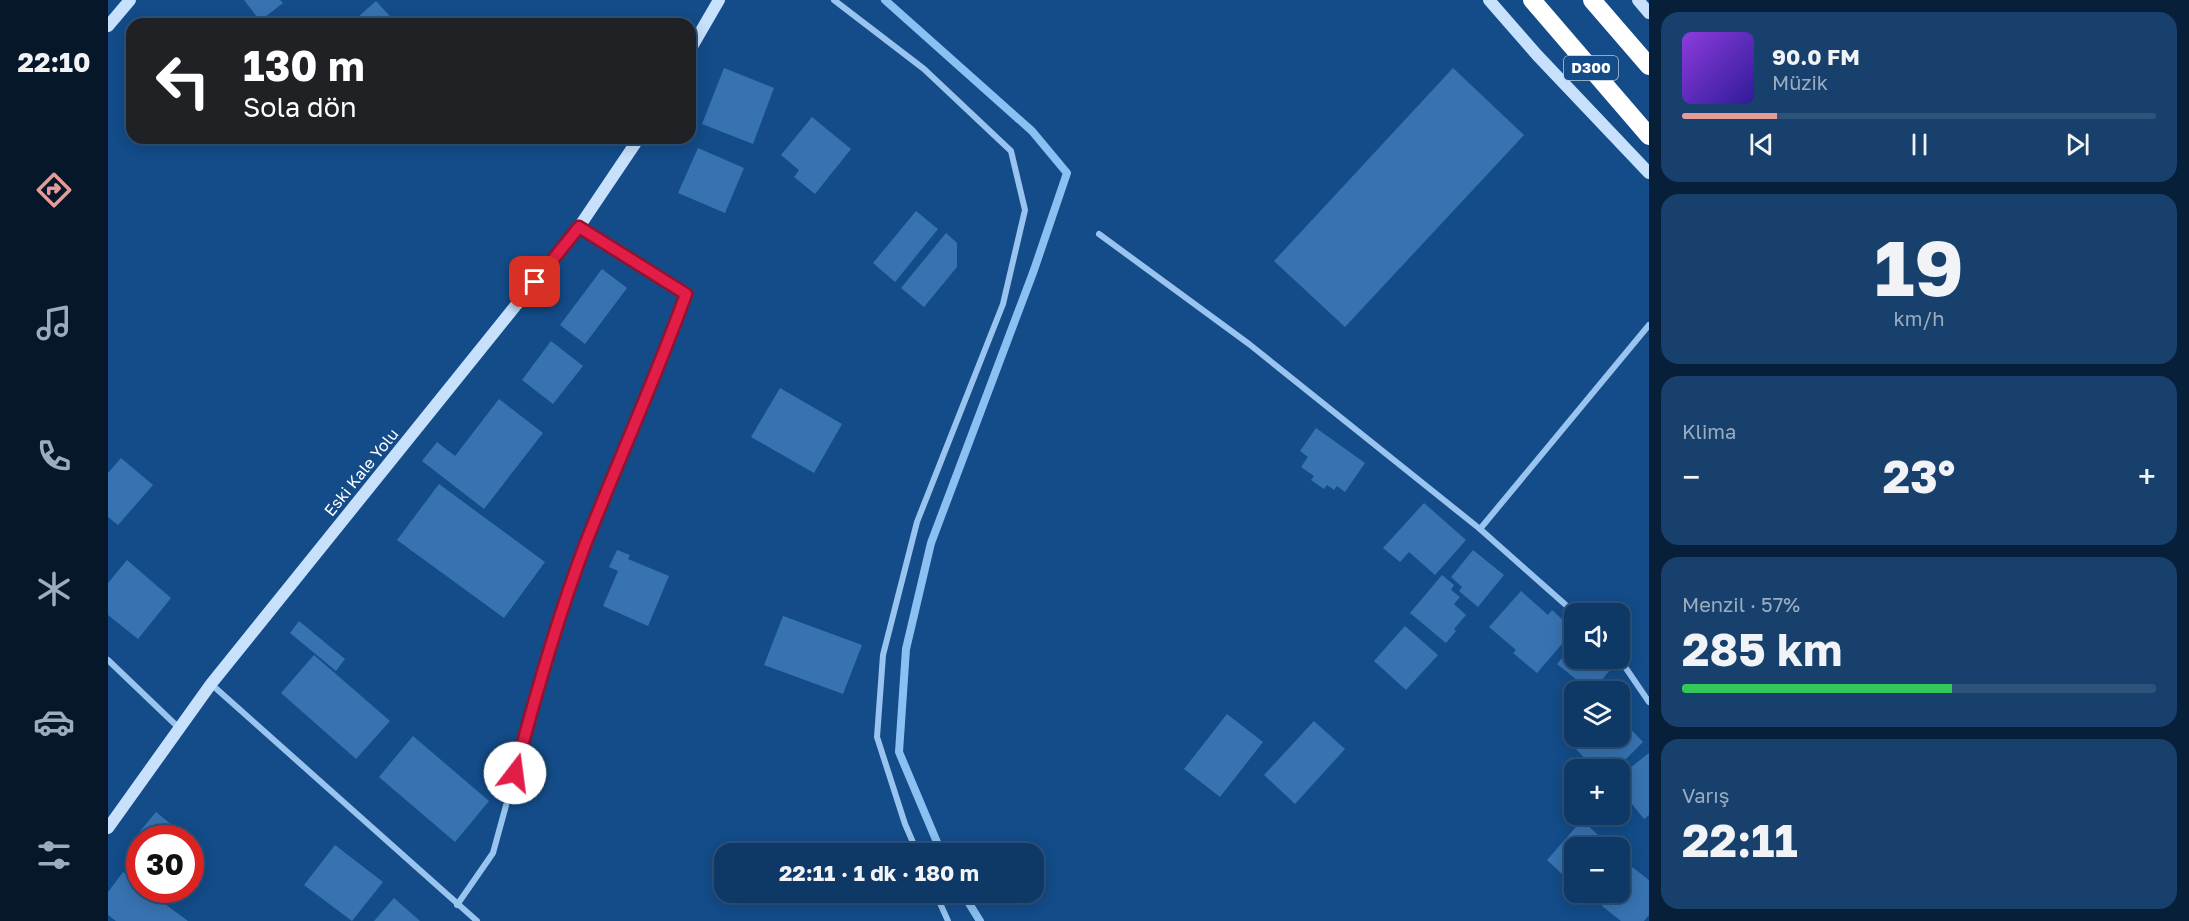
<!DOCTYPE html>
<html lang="tr">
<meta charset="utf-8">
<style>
body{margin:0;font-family:"Golos Text",sans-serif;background:#17406d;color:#f1f3f6;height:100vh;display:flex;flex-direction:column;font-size:22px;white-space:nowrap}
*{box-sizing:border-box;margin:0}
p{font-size:20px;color:#9bacc0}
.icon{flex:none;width:33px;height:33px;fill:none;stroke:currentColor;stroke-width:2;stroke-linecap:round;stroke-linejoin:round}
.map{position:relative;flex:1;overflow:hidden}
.drawer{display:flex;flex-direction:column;gap:12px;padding:12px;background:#081f39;width:540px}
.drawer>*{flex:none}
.banner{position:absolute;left:18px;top:18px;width:570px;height:126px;border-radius:18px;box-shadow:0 3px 15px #0003,0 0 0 2px #2e537b;background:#202124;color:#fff;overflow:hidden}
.controls{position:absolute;left:1456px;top:603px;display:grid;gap:12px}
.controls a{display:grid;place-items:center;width:66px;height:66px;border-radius:12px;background:#0e3967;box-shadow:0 3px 15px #0003,0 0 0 2px #2e537b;font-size:30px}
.speed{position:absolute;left:18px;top:825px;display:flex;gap:12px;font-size:30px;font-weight:700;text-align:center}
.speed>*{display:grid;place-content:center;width:78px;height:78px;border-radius:50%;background:#0e3967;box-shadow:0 3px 15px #0003,0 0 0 2px #2e537b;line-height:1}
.speed .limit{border:9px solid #d22;background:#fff;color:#111}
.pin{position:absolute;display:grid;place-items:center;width:51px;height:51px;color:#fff;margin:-26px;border-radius:12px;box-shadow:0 3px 9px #0006}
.me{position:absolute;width:66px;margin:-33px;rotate:15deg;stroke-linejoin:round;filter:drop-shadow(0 0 4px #0008)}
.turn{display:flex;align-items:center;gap:21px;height:126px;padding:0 18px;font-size:27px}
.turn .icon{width:78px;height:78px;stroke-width:2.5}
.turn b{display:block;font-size:42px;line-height:51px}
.big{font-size:45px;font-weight:700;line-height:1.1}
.drawer .card{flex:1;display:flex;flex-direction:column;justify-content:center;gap:9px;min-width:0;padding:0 21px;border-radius:18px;background:#17406d}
.drawer .dial{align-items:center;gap:0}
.dial b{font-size:78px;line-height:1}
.song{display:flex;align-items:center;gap:18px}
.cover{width:72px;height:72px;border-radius:9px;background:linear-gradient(135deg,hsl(270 70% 55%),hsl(250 70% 35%))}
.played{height:6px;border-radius:3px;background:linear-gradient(90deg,#e69b98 20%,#2e537b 20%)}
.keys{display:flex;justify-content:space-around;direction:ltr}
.heat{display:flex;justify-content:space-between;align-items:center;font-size:33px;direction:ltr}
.charge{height:9px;border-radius:4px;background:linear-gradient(90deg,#34c759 57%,#2e537b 0)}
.trip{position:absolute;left:606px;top:843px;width:330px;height:60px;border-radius:18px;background:#0e3967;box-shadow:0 3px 15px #0003,0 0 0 2px #2e537b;font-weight:700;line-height:60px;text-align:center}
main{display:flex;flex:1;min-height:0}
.dock{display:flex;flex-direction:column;width:108px;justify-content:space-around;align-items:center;background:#061729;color:#9bacc0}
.dock .icon{width:42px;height:42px}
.dock .on{color:#e69b98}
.dock b{font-size:27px;color:#f1f3f6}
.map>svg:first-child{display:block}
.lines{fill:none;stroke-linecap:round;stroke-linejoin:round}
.stream{stroke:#8bc0f3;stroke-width:8}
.building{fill:#3773b1}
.street{stroke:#9ac4f0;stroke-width:6}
.secondary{stroke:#c7e0fb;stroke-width:12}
.highway{stroke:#fff;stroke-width:18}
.route-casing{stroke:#92132f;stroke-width:15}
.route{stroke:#e11d48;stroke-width:10}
.labels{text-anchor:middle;stroke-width:4.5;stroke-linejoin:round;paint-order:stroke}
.shield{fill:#134c89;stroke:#b8c9dc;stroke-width:1.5}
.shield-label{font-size:15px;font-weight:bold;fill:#fff}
.street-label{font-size:16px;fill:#fff;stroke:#134c89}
</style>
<main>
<nav class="dock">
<b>22:10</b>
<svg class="icon on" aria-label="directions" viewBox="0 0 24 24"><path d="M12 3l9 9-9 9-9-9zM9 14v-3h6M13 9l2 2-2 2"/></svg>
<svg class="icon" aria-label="music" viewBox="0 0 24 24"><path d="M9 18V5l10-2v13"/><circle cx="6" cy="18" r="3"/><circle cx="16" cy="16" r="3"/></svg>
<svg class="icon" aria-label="phone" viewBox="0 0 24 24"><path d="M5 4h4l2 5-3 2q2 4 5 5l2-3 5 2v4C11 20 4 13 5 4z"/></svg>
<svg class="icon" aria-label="climate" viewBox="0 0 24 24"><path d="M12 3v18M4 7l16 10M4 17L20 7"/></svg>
<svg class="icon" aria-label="car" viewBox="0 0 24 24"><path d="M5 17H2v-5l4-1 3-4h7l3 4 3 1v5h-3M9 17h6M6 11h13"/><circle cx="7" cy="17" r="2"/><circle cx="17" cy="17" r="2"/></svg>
<svg class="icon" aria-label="filters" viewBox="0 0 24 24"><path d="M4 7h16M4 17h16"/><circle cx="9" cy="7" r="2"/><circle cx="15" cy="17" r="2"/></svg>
</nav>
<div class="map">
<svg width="1541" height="921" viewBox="0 0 1541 921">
<rect width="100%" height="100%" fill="#134c89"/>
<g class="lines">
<!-- stream -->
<g class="stream">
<polyline points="777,0 924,131 959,173 926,270 823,543 798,649 791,752 834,854"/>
<polyline points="854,892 872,921"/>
</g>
</g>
<!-- building -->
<g class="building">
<polygon points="136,0 172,0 175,3 152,21"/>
<polygon points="268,1 289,24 242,24"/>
<polygon points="616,68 666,88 645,144 594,124"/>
<polygon points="1345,68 1416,135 1237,327 1166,261"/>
<polygon points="704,117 743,149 707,194 686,177 691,170 673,155"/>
<polygon points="590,148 636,168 617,213 570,193"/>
<polygon points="808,211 830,229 787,282 765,263"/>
<polygon points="838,233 849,243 849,267 816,307 793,288"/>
<polygon points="494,269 519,288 477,344 452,325"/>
<polygon points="443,341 475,366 445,404 414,380"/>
<polygon points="672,388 734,424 706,473 643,437"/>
<polygon points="391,399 435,433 376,509 314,461 329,442 347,456"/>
<polygon points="1208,428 1257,463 1237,492 1229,486 1226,490 1219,485 1216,489 1203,480 1206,476 1193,467 1200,457 1192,451"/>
<polygon points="13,458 45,485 10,525 0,517 0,473"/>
<polygon points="331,484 437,562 396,618 289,540"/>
<polygon points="1316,503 1358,540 1327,575 1301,552 1292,562 1275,548"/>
<polygon points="509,550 522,555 520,559 561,576 540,626 495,606 510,571 501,567"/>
<polygon points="1365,550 1396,575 1370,607 1351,591 1354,587 1343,577"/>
<polygon points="19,560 63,598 30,639 0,615 0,583"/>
<polygon points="1334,575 1346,585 1343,590 1352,597 1346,604 1358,615 1346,629 1348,631 1338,643 1302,613"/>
<polygon points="1413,591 1440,615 1444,610 1466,630 1429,673 1405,653 1408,650 1381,627"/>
<polygon points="675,616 754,645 735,694 656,665"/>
<polygon points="191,621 237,659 228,671 182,633"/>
<polygon points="1297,626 1330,655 1298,690 1266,661"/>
<polygon points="1467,642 1467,658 1488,658 1502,670 1484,692 1449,664"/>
<polygon points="206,655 282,721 248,759 173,693"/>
<polygon points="1119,714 1155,742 1112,797 1076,769"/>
<polygon points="1512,718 1535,742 1507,770 1488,770 1462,743 1468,736 1512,736"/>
<polygon points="1206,721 1237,749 1187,804 1156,775"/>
<polygon points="305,736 381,801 347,842 271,777"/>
<polygon points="1541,753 1541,815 1536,819 1512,789 1512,776"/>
<polygon points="48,812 80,838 32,838 32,851 22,843"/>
<polygon points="1474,820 1504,848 1467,848 1467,886 1439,860"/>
<polygon points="82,841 96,851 82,867"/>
<polygon points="227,845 275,882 244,921 196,885"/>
<polygon points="1524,867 1541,880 1541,915 1536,921 1513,921 1494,906 1504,892 1512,892 1512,882"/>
<polygon points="15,872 32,884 32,890 38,890 80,921 8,921 0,915 0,892"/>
<polygon points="286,898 312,921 266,921"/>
</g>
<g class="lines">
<!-- street -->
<g class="street">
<polyline points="726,0 816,69 903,151 917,210 895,304 809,522 775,655 769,737 797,824 810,854"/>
<polyline points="991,234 1141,344 1372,529 1468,614"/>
<polyline points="1372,529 1541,325"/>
<polyline points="1511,658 1541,702"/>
<polyline points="0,660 71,728"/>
<polyline points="103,684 369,921"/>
<polyline points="827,892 840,921"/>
<polyline points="349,905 385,853 438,659 477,546 556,356 578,294 471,227"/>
</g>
<!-- secondary -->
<g class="secondary">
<polyline points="1381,0 1429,55 1541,173"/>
<polyline points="1530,0 1541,13"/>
<polyline points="0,26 22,0"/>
<polyline points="582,50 611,0"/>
<polyline points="0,828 103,684 471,227 531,138"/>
</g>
<!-- highway -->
<g class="highway">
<polyline points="1424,0 1541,136"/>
<polyline points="1484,0 1541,66"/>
</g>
</g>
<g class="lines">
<!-- route casing -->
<g class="route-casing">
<path id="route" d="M407,773C427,696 449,619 477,545C510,461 547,380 578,294L471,227L427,282"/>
</g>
<!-- route -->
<use href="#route" class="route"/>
</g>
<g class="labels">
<!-- shield labels -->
<rect class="shield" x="1456" y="56" width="54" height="24" rx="4.5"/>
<g class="shield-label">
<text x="1483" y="73">D300</text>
</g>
<!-- street labels -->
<g class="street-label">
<text transform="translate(253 472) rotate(-51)" y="6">Eski Kale Yolu</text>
</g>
</g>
</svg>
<div class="controls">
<a><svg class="icon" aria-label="sound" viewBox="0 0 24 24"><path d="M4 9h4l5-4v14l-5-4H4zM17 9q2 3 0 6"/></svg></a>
<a><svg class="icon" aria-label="layers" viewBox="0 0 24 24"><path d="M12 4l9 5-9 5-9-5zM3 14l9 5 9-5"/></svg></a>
<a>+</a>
<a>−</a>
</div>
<div class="speed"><div class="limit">30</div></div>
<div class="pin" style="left:427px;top:282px;background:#d93025"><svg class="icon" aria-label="arrive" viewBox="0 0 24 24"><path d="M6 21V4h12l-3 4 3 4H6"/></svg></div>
<svg class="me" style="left:407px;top:773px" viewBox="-20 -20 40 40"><circle r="19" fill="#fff"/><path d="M0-13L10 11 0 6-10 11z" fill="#e11d48"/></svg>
<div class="trip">22:11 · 1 dk · 180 m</div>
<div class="banner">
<div class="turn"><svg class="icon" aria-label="left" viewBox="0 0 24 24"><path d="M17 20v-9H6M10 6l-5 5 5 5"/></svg><div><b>130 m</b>Sola dön</div></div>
</div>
</div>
<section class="drawer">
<div class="card">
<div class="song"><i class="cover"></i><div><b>90.0 FM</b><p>Müzik</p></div></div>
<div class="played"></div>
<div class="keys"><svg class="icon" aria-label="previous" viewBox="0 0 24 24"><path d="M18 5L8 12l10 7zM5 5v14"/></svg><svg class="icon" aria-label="pause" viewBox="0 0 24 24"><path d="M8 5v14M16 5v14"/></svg><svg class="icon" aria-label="next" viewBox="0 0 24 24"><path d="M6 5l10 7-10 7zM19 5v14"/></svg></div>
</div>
<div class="card dial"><b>19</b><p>km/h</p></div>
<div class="card"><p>Klima</p>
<div class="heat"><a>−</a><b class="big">23°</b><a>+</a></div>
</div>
<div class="card"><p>Menzil · 57%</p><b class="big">285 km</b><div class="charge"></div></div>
<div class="card"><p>Varış</p><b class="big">22:11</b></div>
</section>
</main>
